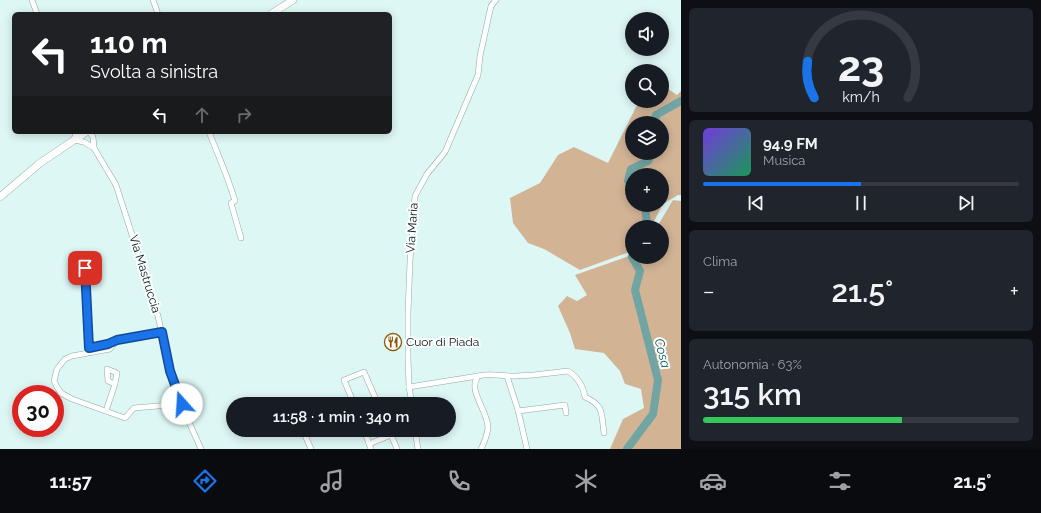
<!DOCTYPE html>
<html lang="it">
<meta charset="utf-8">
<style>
body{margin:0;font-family:Raleway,sans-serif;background:#20242c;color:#f1f3f6;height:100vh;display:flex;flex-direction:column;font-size:15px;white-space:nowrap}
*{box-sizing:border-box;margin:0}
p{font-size:13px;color:#9ea1a6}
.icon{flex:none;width:22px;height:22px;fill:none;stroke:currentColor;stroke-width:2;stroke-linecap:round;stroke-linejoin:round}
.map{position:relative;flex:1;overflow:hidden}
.drawer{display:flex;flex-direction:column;gap:8px;padding:8px;background:#0d0f14;width:360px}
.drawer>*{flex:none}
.guide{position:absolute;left:12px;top:12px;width:380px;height:122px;border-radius:6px;box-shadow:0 2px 10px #0003;background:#202124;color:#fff;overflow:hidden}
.controls{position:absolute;left:625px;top:12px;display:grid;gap:8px}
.controls a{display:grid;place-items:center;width:44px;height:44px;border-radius:50%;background:#171b24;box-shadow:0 2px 10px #0003;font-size:20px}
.speed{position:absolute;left:12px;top:385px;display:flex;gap:8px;font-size:20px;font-weight:700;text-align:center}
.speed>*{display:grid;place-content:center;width:52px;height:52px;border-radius:50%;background:#171b24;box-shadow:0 2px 10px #0003;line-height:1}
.speed .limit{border:6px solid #d22;background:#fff;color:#111}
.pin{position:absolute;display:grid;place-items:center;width:34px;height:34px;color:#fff;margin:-17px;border-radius:8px;box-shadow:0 2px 6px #0006}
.me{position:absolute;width:44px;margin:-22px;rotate:341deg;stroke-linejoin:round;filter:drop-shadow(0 0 3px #0008)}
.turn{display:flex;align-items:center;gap:14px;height:84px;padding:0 12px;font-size:18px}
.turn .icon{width:52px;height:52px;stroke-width:2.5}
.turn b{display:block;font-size:28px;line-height:34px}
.lanes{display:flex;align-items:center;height:38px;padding:0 12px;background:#0003;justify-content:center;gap:20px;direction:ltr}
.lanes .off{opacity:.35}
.big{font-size:30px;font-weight:600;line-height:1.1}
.drawer .widget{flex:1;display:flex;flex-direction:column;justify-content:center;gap:6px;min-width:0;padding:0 14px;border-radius:6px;background:#20242c}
.drawer .dial{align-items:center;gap:0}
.dial svg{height:104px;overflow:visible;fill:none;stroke:#363941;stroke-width:7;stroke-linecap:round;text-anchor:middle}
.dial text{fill:#f1f3f6;stroke:none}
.song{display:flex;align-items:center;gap:12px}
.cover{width:48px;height:48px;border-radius:6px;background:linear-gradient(135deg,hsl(260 70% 55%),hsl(150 70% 35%))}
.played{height:4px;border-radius:2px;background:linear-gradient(90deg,#1a73e8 50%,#363941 50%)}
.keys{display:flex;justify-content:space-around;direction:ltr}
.heat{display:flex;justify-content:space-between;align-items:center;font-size:22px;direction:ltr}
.charge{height:6px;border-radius:3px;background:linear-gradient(90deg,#34c759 63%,#363941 0)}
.trip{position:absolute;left:226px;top:397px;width:230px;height:40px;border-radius:20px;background:#171b24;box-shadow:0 2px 10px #0003;font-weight:600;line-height:40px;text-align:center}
.tabs{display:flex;height:64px;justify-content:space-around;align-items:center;background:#090b0e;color:#9ea1a6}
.tabs .icon{width:28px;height:28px}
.tabs .active{color:#1a73e8}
.tabs b{font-size:18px;color:#f1f3f6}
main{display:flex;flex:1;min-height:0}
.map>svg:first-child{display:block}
.forest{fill:#d2b495;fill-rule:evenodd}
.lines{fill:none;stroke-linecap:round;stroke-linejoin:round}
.river{stroke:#71a5a3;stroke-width:8}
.minor-casing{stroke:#90a8a7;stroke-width:6}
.major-casing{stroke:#90a8a7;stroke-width:8}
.minor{stroke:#fff;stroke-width:5}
.major{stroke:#fff;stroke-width:7}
.route-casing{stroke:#114b97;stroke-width:10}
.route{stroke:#1a73e8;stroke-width:7}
.labels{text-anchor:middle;stroke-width:4;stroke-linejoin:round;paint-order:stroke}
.street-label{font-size:12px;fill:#0c1515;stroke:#faffff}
.poi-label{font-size:12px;fill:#0c1515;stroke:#faffff;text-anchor:start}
.water-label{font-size:13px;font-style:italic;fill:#0e5958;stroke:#faffff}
</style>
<main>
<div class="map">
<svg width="681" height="449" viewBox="0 0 681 449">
<rect width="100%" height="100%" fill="#ddf7f5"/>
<!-- forest -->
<g class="forest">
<path d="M662,85L677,95L681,91V195H678L663,204L651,227H632V251L580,270L544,249L528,243L513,223L510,198L540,183L558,155L574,147L608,163L639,101H662ZM632,123H662V153H632ZM632,175H662V205H632Z"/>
<polygon points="673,200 681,201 681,449 610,449 623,419 644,408 641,389 625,384 620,371 604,353 575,349 570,333 558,306 567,296 577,301 587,295 575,275 632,255 632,257 662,257 662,227 657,227"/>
</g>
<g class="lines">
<!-- river -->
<g class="river">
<polyline points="655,123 656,115 681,101"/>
<polyline points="632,186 628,181 631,169 648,161 652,153"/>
<polyline points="645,205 647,224 645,227"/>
<polyline points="627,449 653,414 658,380 635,290 640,271 632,257"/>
</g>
<!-- minor casing -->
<g class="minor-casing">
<g id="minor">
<polyline points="32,0 37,14"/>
<polyline points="153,0 158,14"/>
<polyline points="76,132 74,140 84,142 94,148 116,185 158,316 170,371 185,413 201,449"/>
<polyline points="89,132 93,137 94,148"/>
<path d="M209,132C218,155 228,177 235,201L231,203L241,238"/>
<polyline points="85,268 89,348 108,344 117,340"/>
<polyline points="162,332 117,340 110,349 72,356 65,359 57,369 54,381 57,387 61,393 72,399 125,418 134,408 182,404"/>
<polyline points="507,376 518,410 527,449"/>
<polyline points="409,387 478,376"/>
<polyline points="354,404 344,380 364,372 378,404"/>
<polyline points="412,404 409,387 408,357 408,313 410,261 415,196 427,174 445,152 478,75 480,56 491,6 496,0"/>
<polyline points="106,411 115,384 108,381 107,369 117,373 115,384"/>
<polyline points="518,411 565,405 566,413"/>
<polyline points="364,430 371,449"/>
<polyline points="389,430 397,449"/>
<polyline points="415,430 418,449"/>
<polyline points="304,433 311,449"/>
<polyline points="369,444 391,435"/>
<path d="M481,449C484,443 487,435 488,428C488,410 467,391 478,376C490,373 500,376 512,376C531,376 550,373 568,371C578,377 583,386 585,397C605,406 601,414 604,433"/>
</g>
</g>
<!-- major casing -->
<g class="major-casing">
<g id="major">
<polyline points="271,14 293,0"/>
<polyline points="0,197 40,163 86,132"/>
</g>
</g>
<!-- minor -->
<use href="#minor" class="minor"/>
<!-- major -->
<use href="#major" class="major"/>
</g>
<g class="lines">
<!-- route casing -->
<g class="route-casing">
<polyline id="route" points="85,268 89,348 108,344 117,340 162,332 170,371 182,404"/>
</g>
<!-- route -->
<use href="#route" class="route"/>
</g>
<!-- icons -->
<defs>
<g id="restaurant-ring" transform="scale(0.9)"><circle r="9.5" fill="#faffff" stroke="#8e590a" stroke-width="1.5"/><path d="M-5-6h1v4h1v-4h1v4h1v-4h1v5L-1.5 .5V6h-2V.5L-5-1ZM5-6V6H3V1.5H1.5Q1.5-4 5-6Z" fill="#8e590a"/></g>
</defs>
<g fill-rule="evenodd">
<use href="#restaurant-ring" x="393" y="342"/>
</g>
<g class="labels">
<!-- street labels -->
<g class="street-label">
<text transform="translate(412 228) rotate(-86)" y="4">Via Maria</text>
<text transform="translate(145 274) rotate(73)" y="4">Via Mastruccia</text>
</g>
<!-- poi labels -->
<g class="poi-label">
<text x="406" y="346">Cuor di Piada</text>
</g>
<!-- water labels -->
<g class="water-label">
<text transform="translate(663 353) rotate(76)" y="5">Cosa</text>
</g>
</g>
</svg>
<div class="controls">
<a><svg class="icon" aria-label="sound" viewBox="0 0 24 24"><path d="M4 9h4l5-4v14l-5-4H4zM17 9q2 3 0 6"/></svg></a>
<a><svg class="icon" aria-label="search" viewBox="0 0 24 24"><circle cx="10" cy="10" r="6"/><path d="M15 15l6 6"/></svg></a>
<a><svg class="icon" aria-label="layers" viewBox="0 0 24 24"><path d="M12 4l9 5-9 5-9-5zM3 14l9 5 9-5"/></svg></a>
<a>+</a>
<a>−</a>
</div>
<div class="speed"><div class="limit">30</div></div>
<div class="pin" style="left:85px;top:268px;background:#d93025"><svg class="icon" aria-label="arrive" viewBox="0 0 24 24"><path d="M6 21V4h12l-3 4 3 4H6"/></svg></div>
<svg class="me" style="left:182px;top:404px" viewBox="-20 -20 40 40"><circle r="19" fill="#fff"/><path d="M0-13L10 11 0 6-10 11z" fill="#1a73e8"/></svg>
<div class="trip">11:58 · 1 min · 340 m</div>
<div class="guide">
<div class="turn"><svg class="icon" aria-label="left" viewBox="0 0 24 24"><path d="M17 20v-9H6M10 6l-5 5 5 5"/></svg><div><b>110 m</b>Svolta a sinistra</div></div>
<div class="lanes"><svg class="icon" aria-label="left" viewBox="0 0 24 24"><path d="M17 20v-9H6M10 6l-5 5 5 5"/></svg><svg class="icon off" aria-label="ahead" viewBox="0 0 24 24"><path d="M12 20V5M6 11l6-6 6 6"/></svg><svg class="icon off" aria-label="right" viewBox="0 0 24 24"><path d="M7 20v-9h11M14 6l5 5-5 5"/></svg></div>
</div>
</div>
<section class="drawer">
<div class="widget dial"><svg viewBox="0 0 100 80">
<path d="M14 69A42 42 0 1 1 86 69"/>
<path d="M14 69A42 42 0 0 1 9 41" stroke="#1a73e8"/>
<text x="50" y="56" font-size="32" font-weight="700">23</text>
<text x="50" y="72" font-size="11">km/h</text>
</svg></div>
<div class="widget">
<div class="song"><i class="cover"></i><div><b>94.9 FM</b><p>Musica</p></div></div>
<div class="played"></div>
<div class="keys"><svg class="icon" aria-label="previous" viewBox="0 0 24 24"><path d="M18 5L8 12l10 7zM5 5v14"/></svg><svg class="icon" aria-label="pause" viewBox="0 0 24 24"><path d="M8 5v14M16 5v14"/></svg><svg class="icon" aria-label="next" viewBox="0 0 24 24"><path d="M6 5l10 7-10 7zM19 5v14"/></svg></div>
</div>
<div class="widget"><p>Clima</p>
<div class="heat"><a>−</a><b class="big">21.5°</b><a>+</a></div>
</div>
<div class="widget"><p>Autonomia · 63%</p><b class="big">315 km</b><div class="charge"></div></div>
</section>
</main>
<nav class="tabs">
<b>11:57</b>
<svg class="icon active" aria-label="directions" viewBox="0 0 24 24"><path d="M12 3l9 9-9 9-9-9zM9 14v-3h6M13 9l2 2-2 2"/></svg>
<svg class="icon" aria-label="music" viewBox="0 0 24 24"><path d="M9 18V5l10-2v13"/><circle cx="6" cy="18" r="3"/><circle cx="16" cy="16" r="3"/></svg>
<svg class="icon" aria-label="phone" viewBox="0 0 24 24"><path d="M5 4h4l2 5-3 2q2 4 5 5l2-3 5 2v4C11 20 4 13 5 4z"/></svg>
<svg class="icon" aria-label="climate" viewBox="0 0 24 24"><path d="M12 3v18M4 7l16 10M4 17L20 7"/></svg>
<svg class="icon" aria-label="car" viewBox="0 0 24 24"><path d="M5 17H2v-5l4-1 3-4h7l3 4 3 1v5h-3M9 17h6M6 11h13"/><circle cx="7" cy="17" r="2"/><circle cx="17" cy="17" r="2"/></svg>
<svg class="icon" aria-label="filters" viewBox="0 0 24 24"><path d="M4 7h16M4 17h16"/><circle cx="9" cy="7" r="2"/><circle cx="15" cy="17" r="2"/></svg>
<b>21.5°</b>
</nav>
